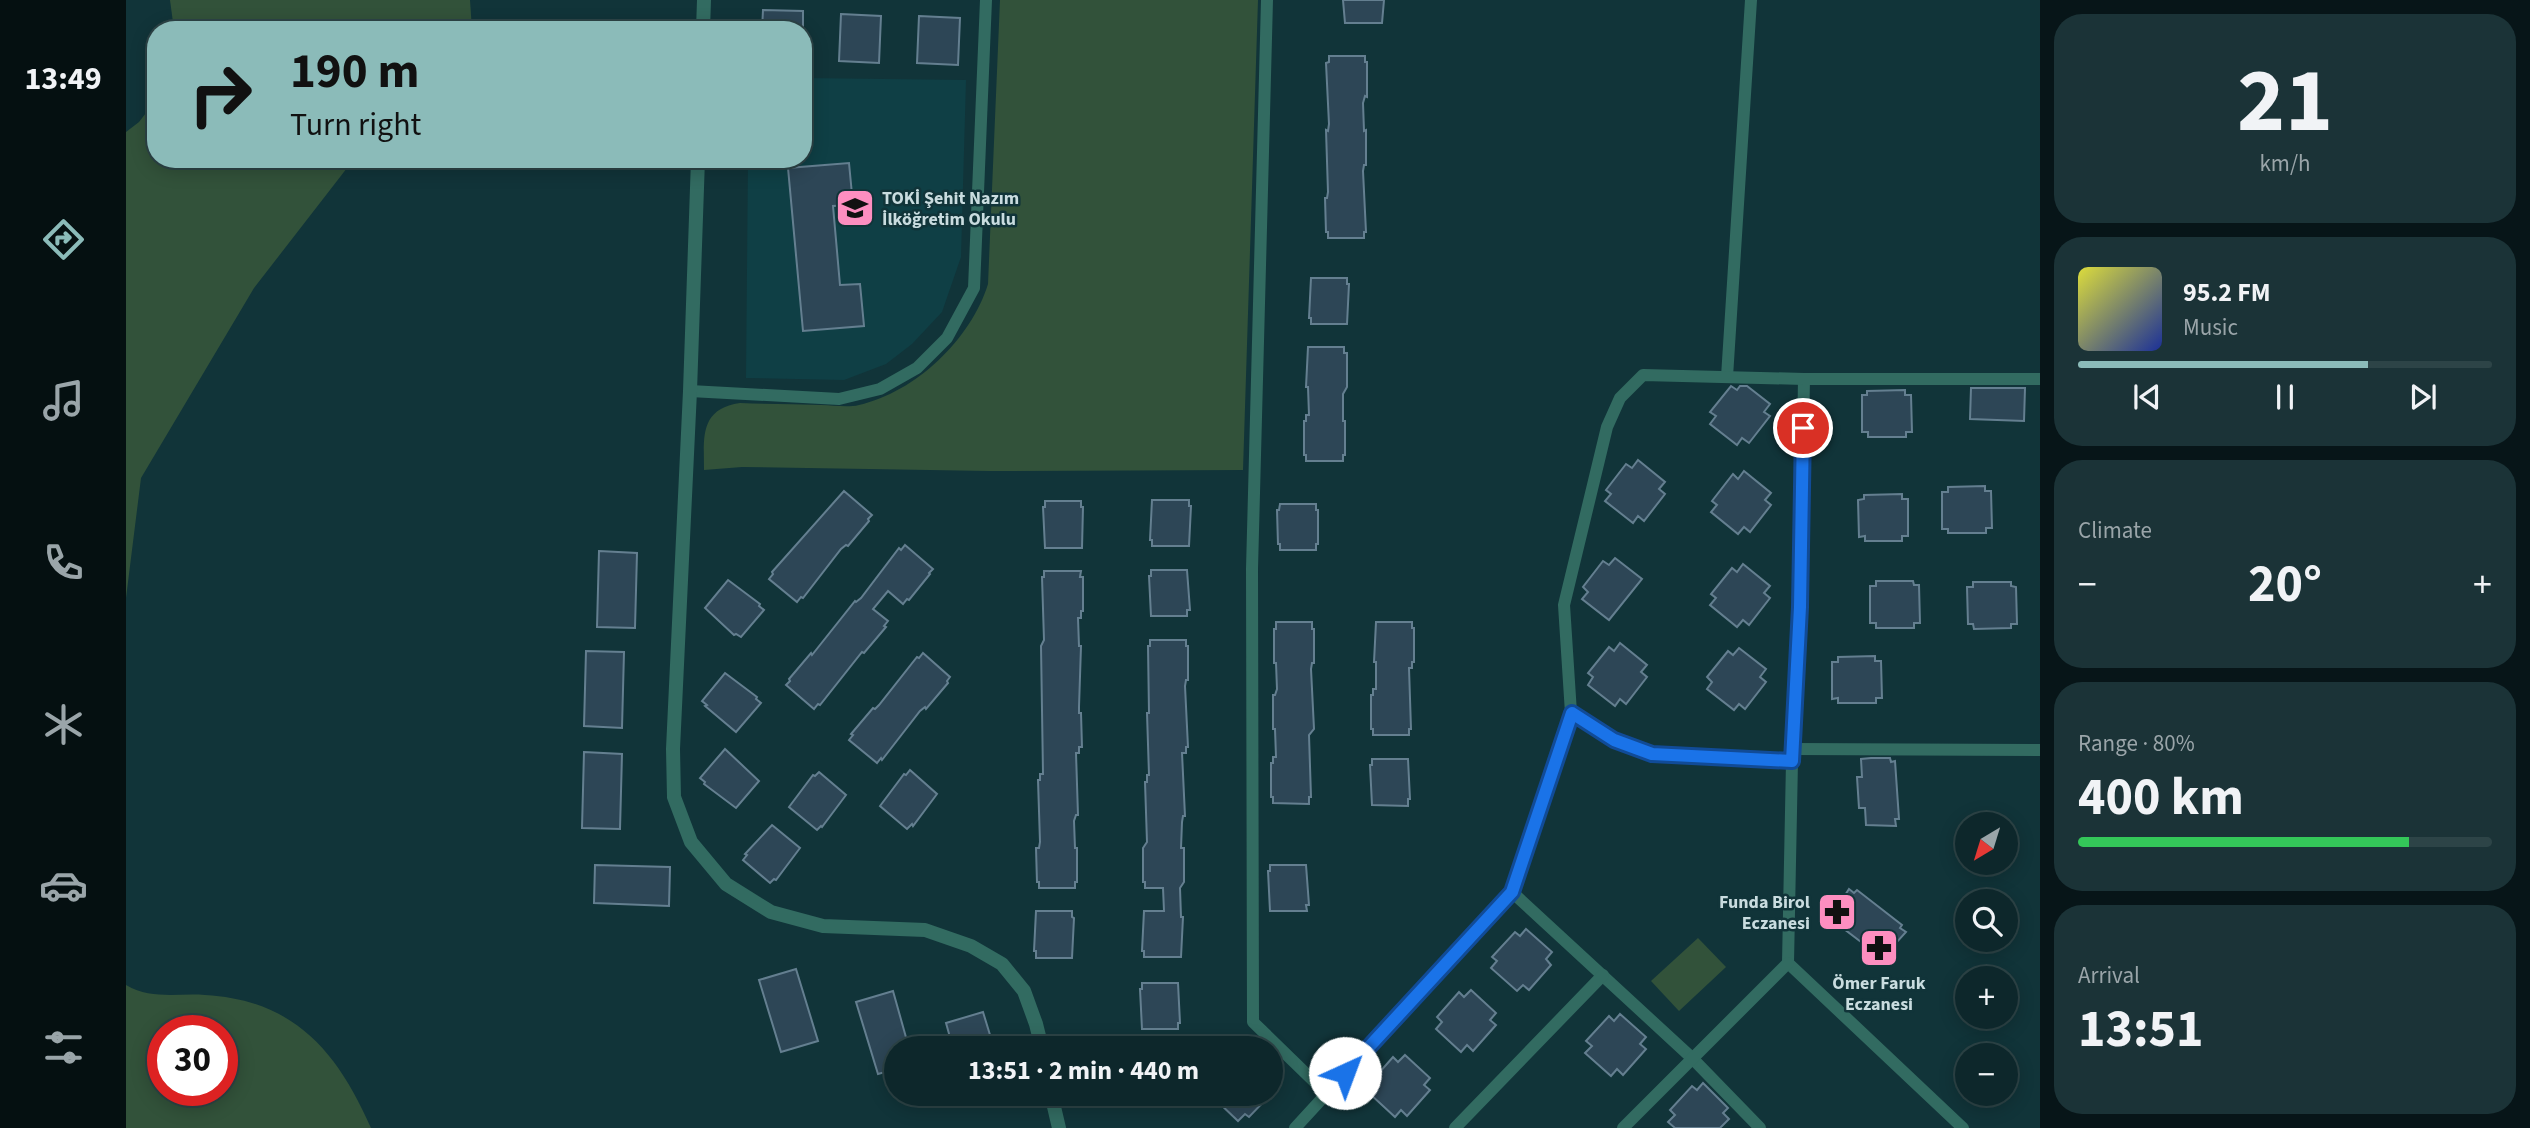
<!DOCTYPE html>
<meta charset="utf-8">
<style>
body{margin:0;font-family:"Source Sans 3",sans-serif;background:#1b3337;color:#f1f3f6;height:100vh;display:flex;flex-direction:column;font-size:26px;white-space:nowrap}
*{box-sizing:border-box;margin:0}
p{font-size:23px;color:#9aa5a9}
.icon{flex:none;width:38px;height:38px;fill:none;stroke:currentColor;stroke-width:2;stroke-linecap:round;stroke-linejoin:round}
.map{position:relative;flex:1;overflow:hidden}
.panel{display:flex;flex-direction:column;gap:14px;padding:14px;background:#071518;width:490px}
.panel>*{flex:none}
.top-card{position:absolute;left:21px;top:21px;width:665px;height:147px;border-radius:28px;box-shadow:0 4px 18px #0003,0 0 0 2px #2d4447;background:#8bbbb9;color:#111;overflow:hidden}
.needle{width:46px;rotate:218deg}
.controls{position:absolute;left:1829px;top:812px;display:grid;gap:14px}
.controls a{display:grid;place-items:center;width:63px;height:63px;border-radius:50%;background:#0d272b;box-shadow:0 4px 18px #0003,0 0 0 2px #2d4447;font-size:35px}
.speed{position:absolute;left:21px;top:1015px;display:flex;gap:14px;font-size:35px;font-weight:700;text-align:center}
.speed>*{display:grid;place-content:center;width:91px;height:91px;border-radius:50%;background:#0d272b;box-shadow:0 4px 18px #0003,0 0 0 2px #2d4447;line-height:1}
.speed .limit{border:10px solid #d22;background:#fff;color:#111}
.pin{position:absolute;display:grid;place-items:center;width:60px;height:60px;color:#fff;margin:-30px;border:4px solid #fff;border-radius:50%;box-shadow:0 2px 7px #0007}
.me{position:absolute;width:77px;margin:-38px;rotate:43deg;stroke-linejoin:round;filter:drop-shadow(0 0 5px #0008)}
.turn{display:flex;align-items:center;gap:24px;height:147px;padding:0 28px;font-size:32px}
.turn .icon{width:91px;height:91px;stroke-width:2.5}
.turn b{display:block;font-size:49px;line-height:60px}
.big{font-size:52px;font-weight:700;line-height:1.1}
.panel .card{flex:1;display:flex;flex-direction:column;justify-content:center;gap:10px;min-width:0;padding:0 24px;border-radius:28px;background:#1b3337}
.panel .dial{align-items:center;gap:0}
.dial b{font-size:91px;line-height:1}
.song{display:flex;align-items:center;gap:21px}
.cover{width:84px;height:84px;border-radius:10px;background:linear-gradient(135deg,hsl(60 70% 55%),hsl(230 70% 35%))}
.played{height:7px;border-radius:4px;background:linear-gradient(90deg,#8bbbb9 70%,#2d4447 70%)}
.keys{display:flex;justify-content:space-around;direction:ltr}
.heat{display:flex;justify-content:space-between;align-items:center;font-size:38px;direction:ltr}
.charge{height:10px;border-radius:5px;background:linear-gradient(90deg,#34c759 80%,#2d4447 0)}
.trip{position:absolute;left:758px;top:1036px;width:399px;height:70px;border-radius:35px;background:#0d272b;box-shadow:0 4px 18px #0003,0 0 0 2px #2d4447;font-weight:700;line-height:70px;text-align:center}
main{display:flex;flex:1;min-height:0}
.tabs{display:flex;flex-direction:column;width:126px;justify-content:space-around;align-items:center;background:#051011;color:#9aa5a9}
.tabs .icon{width:49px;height:49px}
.tabs .current{color:#8bbbb9}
.tabs b{font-size:32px;color:#f1f3f6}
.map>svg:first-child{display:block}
.built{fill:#0f3f45}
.green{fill:#32523a;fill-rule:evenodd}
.building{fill:#2d4656;stroke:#647f90;stroke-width:2}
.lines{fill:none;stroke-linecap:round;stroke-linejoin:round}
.minor{stroke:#326b61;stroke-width:12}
.tertiary{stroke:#326b61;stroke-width:14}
.route-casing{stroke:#114b97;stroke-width:18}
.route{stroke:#1a73e8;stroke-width:12}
.labels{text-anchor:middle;stroke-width:5;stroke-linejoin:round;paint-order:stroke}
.poi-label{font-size:18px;font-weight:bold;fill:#c9dcdf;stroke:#113439;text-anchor:start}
</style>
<main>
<nav class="tabs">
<b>13:49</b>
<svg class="icon current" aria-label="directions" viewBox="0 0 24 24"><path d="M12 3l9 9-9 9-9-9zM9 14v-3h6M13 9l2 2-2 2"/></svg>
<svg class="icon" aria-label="music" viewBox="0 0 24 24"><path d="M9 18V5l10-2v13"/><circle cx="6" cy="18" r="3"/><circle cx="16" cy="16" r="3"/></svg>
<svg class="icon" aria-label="phone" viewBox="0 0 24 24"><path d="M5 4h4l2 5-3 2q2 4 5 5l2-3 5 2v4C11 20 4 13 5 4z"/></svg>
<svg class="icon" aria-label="climate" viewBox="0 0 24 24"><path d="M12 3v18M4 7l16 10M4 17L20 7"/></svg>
<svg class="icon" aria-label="car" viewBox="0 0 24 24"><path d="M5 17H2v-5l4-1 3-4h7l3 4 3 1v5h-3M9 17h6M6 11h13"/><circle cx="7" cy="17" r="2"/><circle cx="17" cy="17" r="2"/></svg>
<svg class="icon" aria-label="filters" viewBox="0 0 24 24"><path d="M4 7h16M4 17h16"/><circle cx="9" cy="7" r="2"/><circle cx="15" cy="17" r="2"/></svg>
</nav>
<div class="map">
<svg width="1914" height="1128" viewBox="0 0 1914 1128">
<rect width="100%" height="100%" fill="#113439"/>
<!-- built -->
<polygon class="built" points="677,78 840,80 835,257 816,312 786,344 760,364 718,380 620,378 622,159 677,159"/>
<!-- green -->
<g class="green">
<polygon points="44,0 344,0 346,30 48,30"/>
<path d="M874,0H1132L1117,470L864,471L616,467L578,470C578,438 573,409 614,403C641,404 668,404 695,405C707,405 721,408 733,405C790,392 845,339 862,284Z"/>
<polygon points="30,100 30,159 228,159 128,288 15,478 0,598 0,132 13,122"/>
<polygon points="1572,938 1600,967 1553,1011 1525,981"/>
<path d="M0,985C26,1000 51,993 79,995C168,1000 211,1051 245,1128H0ZM37,1031H96V1090H37Z"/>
</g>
<!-- building -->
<g class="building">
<polygon points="1217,0 1258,0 1256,23 1219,23"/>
<polygon points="637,10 677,11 677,30 636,30"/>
<polygon points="715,14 755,16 753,63 713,61"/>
<polygon points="793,16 834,18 832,65 791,63"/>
<polygon points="1203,56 1239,56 1239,62 1241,62 1241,97 1239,96 1237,103 1238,131 1240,130 1240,165 1238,165 1237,171 1240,232 1238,232 1238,238 1202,238 1202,232 1200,232 1199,198 1201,198 1202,192 1200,130 1202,131 1203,124 1200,63 1203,62"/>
<polygon points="723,163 727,205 707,206 714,285 734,284 738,326 677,331 662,168"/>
<polygon points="1185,278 1221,278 1221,284 1223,284 1221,324 1185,324 1185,318 1183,318"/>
<polygon points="1182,347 1218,347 1218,353 1221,353 1221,387 1217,394 1217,421 1219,421 1219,455 1217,455 1217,461 1180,461 1180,455 1178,455 1178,421 1180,421 1180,415 1183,415 1182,387 1180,387"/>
<polygon points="1605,386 1611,390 1614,386 1621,386 1644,404 1638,412 1644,416 1623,443 1616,438 1611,445 1584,424 1590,416 1584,412"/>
<polygon points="1845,388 1899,388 1898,421 1844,419"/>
<polygon points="1779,390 1779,395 1785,395 1786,432 1780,432 1780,437 1742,437 1742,432 1736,432 1736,395 1741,395 1741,391"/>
<polygon points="1512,460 1539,482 1533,489 1539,494 1518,521 1512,516 1507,523 1479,501 1485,494 1480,490 1500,464 1506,468"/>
<polygon points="1618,471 1645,493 1639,500 1645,505 1624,532 1618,527 1612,534 1585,512 1591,505 1586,501 1607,474 1612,479"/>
<polygon points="1859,486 1859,491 1865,491 1866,528 1860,528 1860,533 1822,533 1822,529 1816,529 1816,492 1822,492 1822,487"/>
<polygon points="718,491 746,515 742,519 743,521 722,546 720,545 715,549 677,598 675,597 671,602 643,579 647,574 646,572"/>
<polygon points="1776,494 1776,499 1782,499 1782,536 1776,536 1776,541 1739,541 1739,536 1733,537 1732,500 1738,499 1738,495"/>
<polygon points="1026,500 1063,500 1063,506 1065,506 1063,546 1026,546 1026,540 1024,540"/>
<polygon points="919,501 955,501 955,507 957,507 956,548 919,548 917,507 919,507"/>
<polygon points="1154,504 1190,504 1190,510 1192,510 1192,544 1190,544 1190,550 1154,550 1154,544 1152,544 1151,510 1153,510"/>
<polygon points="779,545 807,569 803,573 804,574 783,600 781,599 777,604 762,591 747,609 762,621 758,626 760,627 738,653 736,652 694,705 692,704 688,709 660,685 664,681 663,679 685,653 686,655 729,601 730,602 735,598 773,548 775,550"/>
<polygon points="473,551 511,553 509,628 471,627"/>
<polygon points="1489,558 1516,579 1483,620 1456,599 1462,592 1457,587 1477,561 1483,565"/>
<polygon points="1617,564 1644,586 1638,593 1644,598 1623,625 1617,620 1611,627 1584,605 1590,598 1585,594 1606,568 1611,572"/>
<polygon points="1025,570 1061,570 1064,610 1061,610 1061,616 1025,616 1023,576 1025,576"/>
<polygon points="918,571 955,571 954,577 957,577 957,611 955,611 955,618 952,618 953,646 955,646 953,707 953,713 955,713 956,747 953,747 953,753 950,753 952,815 950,815 948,821 949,848 951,848 951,882 949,882 949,888 913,888 913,882 911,882 910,848 913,848 914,842 912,780 914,780 914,774 917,774 915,646 918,640 916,577 918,577"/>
<polygon points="602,580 634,604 633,606 638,610 615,637 610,634 608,635 579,608"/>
<polygon points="1750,581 1787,581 1788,585 1793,585 1794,623 1788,623 1788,628 1750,628 1750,623 1744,623 1744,586 1750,586"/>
<polygon points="1847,582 1885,582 1885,586 1890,587 1891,624 1885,624 1885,628 1848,629 1847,624 1842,624 1841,587 1847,587"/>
<polygon points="1150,622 1186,622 1186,629 1188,629 1188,663 1186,663 1185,669 1188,729 1183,735 1185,797 1183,797 1183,804 1147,803 1147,797 1145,797 1145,763 1147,763 1147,757 1150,757 1149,729 1147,729 1147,695 1149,695 1151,689 1150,663 1148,663 1148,629 1150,629"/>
<polygon points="1250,622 1286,622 1286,628 1288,628 1288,662 1286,662 1286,668 1283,668 1285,729 1283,729 1283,735 1247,735 1247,729 1245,729 1245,695 1247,695 1247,689 1250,689 1250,662 1248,662"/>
<polygon points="1024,640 1060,640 1060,646 1062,646 1062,680 1060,680 1059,686 1062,747 1060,747 1060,753 1056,753 1059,816 1057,816 1056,822 1055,848 1058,848 1058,882 1054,888 1055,917 1057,917 1055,957 1018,957 1018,951 1016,951 1018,911 1038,911 1037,888 1019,888 1019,882 1017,882 1017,848 1021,842 1019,782 1021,782 1021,775 1023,775 1021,713 1023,713 1022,646 1024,646"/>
<polygon points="1494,643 1521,665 1515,672 1521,677 1500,704 1494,699 1489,706 1462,685 1467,677 1462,673 1483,647 1488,651"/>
<polygon points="1613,648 1640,669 1634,677 1640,682 1619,709 1613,704 1608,710 1581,689 1586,682 1581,677 1602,651 1607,655"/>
<polygon points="460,651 498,652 496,728 458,726"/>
<polygon points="797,653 824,677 821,681 822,683 800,709 799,707 794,711 756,760 755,758 751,763 723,740 727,735 725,734 747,708 749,709 753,705 791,657 793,658"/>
<polygon points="1749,656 1749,661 1755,661 1756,698 1750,698 1750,703 1712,703 1712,698 1706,699 1706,662 1712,662 1712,657"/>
<polygon points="599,673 631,697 630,699 635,703 610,732 579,706 581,705 576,701"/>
<polygon points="599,749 633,781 610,808 578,784 579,782 574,778"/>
<polygon points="458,752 496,754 494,829 456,828"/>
<polygon points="1745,758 1764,758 1765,762 1769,761 1773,819 1769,819 1770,826 1740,825 1739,808 1733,808 1731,777 1736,777 1735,759"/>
<polygon points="1246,759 1282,759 1284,799 1282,799 1282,806 1246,805 1244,765 1246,765"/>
<polygon points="784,770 811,794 787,826 786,824 781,829 754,806 778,774 780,775"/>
<polygon points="693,772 720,795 696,827 695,826 691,830 663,807 687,775 689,776"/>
<polygon points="646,825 674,848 650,880 648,879 644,883 617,860 621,855 619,854"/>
<polygon points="469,865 544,867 543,906 468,903"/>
<polygon points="1144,865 1180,865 1183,905 1180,905 1181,911 1144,911 1142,871 1144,871"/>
<polygon points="1723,889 1728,893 1731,890 1776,925 1774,928 1780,932 1760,954 1746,943 1743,948 1718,929 1721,924 1707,914"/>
<polygon points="910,911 946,911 946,917 948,918 946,958 910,958 910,951 908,951"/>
<polygon points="1400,929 1426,952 1420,959 1425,965 1403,990 1397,985 1391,991 1365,968 1371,961 1366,957 1389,932 1394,936"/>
<polygon points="670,969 692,1041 655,1052 633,980"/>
<polygon points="1016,983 1052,983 1054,1023 1052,1023 1052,1029 1016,1029 1014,989 1016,989"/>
<polygon points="1345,990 1370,1013 1364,1020 1370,1025 1347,1051 1341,1045 1335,1052 1310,1029 1316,1022 1311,1017 1333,992 1338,997"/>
<polygon points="767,991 783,1048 770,1048 770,1069 752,1074 730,1002"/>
<polygon points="857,1012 868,1048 827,1048 820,1023"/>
<polygon points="1494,1014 1520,1037 1514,1044 1520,1049 1497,1075 1491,1069 1485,1076 1459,1053 1466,1046 1460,1041 1483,1016 1488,1021"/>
<polygon points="1279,1055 1304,1078 1298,1085 1304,1090 1281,1116 1275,1110 1269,1117 1244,1094 1250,1087 1245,1082 1267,1057 1272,1062"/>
<polygon points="1577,1083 1602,1108 1597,1113 1603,1119 1594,1128 1549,1128 1542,1122 1549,1115 1544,1110 1566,1086 1571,1090"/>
<polygon points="1097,1094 1145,1094 1123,1117 1119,1114 1112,1121 1090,1100"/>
</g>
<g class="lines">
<!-- minor -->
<g class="minor">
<polyline points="1141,0 1126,569 1127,1022 1200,1093"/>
<polyline points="1601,377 1625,0"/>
<polyline points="1678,379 1674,607 1666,761 1662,963 1837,1128"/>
<polyline points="564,391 713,399 754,389 791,368 821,338 848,288 860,0"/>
<polyline points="1445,713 1488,740 1526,754 1666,761"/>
<polyline points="1667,749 1914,750"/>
<polyline points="1386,892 1566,1058 1634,1128"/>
<polyline points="1169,1128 1386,892 1445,713 1438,605 1481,427 1494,398 1517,375 1678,379 1914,379"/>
<polyline points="1329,1128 1477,975"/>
<polyline points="1497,1128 1662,963"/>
</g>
<!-- tertiary -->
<g class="tertiary">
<polyline points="577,30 578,0"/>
<polyline points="572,159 564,391 547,749 548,797 565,842 600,884 645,912 697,926 799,930 845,946 876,964 898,991 910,1024 916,1048"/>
<polyline points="925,1094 933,1128"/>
</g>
</g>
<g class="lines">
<!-- route casing -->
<g class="route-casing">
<polyline id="route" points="1219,1073 1386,892 1446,713 1488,740 1526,754 1666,761 1674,607 1677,428"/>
</g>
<!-- route -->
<use href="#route" class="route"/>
</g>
<!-- icons -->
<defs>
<g id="school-square" transform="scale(2.0125)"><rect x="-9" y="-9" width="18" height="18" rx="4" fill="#fd8ec0" stroke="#113439"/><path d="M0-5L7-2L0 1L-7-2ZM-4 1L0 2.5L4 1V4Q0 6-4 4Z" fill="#111"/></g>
<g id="pharmacy-square" transform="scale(2.0125)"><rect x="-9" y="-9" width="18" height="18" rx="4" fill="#fd8ec0" stroke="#113439"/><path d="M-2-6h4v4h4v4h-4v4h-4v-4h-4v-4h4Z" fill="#111"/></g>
</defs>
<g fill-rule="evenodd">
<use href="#school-square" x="729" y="208"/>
<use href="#pharmacy-square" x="1711" y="912"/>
<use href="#pharmacy-square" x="1753" y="948"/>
</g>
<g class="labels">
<!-- poi labels -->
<g class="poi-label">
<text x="756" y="204">TOKİ Şehit Nazım<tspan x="756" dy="21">İlköğretim Okulu</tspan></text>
<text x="1684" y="908" text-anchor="end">Funda Birol<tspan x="1684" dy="21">Eczanesi</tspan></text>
<text x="1753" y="989" text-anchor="middle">Ömer Faruk<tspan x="1753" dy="21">Eczanesi</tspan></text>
</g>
</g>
</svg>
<div class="controls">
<a><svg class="needle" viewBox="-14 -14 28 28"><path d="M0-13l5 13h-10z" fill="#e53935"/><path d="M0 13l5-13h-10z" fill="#9aa5a9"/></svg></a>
<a><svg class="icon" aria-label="search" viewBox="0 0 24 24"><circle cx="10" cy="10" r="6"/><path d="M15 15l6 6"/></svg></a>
<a>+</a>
<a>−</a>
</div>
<div class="speed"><div class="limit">30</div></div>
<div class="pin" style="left:1677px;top:428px;background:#d93025"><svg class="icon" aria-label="arrive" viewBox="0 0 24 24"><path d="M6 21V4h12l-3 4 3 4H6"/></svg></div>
<svg class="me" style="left:1219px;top:1073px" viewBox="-20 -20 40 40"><circle r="19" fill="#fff"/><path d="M0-13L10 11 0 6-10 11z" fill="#1a73e8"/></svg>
<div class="trip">13:51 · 2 min · 440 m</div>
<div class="top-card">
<div class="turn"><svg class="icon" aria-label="right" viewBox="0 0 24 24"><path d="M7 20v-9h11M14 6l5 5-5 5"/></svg><div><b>190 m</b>Turn right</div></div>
</div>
</div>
<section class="panel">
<div class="card dial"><b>21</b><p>km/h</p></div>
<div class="card">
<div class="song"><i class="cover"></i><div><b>95.2 FM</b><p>Music</p></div></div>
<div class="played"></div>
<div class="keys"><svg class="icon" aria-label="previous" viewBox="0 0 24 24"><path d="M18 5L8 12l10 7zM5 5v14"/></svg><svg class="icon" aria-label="pause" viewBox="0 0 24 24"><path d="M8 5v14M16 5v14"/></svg><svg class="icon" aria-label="next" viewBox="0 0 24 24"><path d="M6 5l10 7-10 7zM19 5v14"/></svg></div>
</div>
<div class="card"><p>Climate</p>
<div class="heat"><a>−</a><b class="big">20°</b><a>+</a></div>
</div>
<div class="card"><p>Range · 80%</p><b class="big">400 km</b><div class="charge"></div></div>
<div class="card"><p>Arrival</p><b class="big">13:51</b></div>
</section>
</main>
